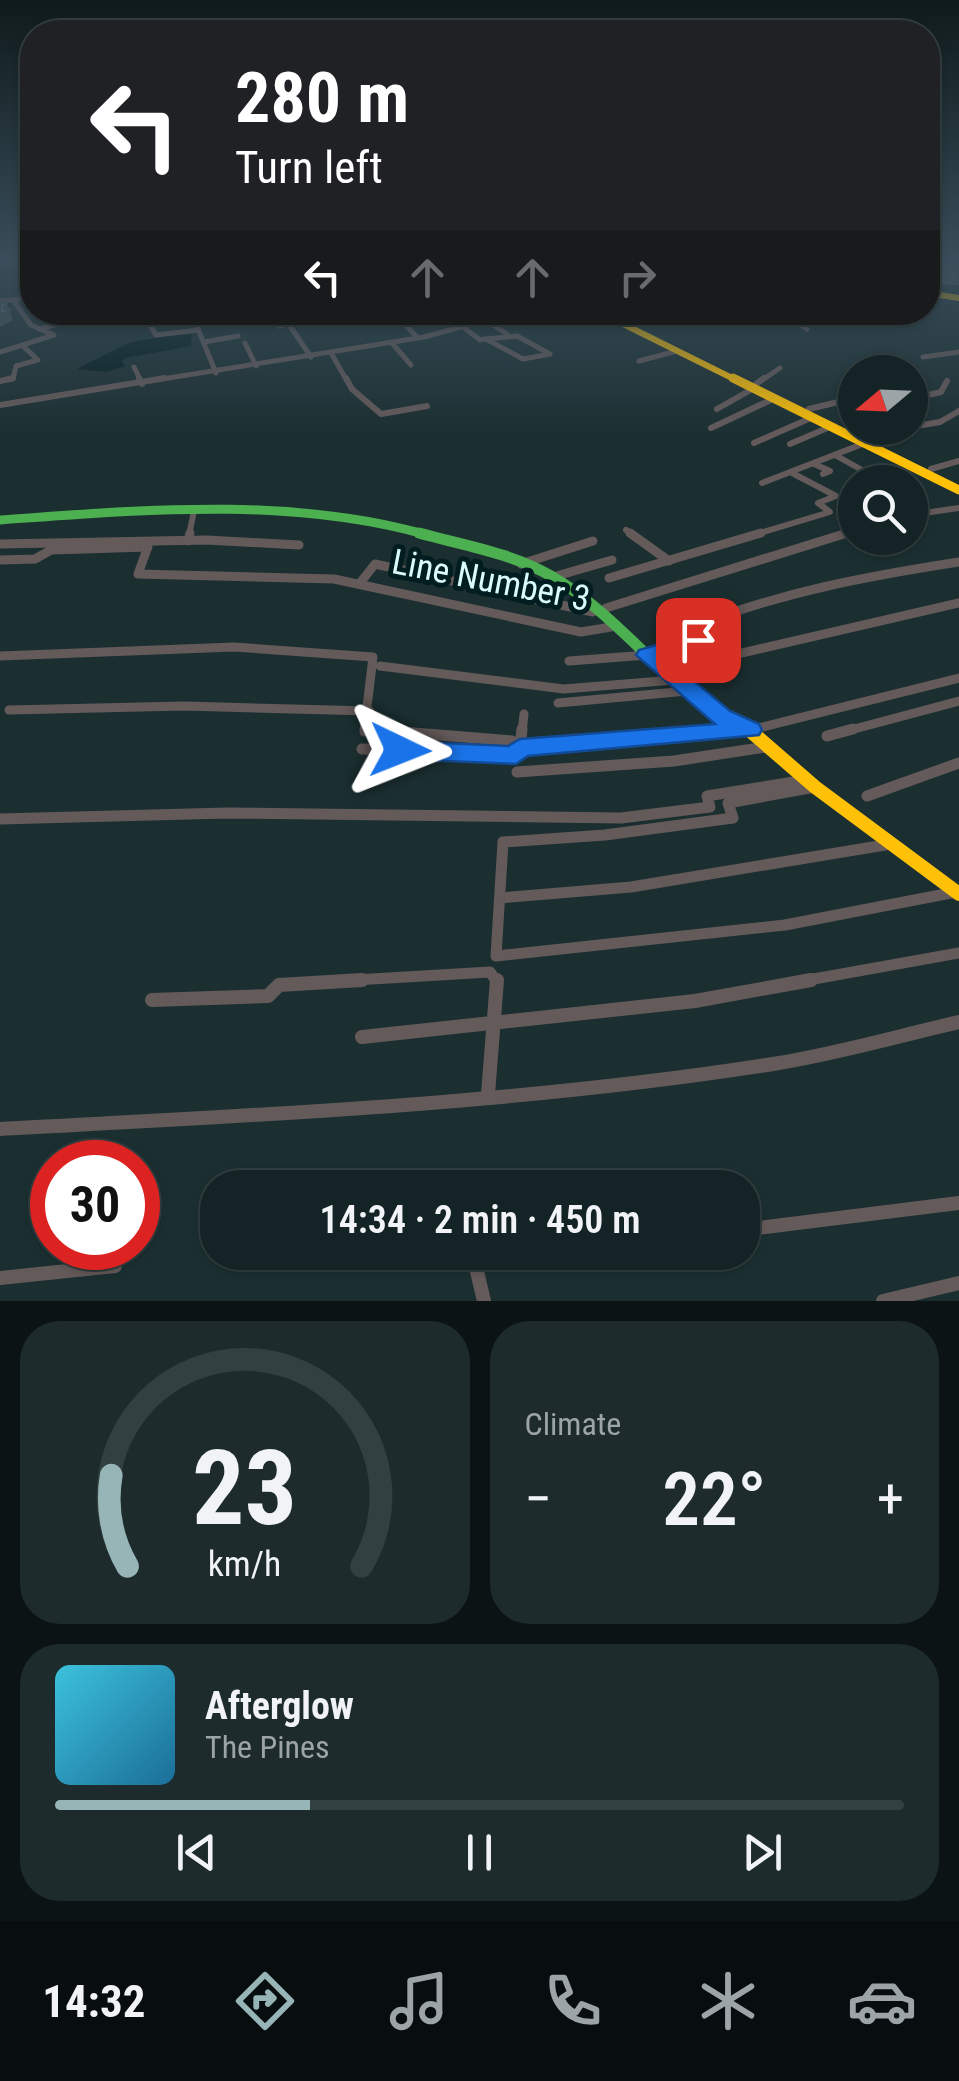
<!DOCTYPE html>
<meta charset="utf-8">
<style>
body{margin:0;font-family:"Roboto Condensed",sans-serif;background:#1d2b2d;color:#f1f3f6;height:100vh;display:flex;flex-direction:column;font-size:38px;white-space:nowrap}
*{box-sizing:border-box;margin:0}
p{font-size:32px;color:#9da4a7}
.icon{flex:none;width:55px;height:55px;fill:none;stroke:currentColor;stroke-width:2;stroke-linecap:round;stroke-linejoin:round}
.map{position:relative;height:1301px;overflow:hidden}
.panel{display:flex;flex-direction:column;gap:20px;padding:20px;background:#0b1314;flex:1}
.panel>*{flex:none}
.top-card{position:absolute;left:20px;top:20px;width:920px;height:305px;border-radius:40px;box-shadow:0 2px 8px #0004,0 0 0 2px #334042;background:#202124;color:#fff;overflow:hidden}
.needle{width:65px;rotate:251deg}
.controls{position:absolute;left:838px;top:355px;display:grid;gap:20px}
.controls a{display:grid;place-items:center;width:90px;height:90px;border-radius:50%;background:#142325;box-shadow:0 2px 8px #0004,0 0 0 2px #334042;font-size:50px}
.speed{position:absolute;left:30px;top:1140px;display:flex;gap:20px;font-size:50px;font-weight:700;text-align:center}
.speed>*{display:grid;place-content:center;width:130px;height:130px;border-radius:50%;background:#142325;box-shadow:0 2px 8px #0004,0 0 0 2px #334042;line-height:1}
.speed .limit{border:15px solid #d22;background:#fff;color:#111}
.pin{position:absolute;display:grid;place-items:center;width:85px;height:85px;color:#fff;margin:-42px;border-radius:20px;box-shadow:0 5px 15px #0006}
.me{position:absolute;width:110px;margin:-55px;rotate:92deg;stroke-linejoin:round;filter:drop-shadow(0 0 8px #0008)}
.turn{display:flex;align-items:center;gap:35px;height:210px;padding:0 50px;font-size:45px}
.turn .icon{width:130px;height:130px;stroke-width:2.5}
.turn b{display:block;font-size:70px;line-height:85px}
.lanes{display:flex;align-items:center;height:95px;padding:0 50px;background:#0003;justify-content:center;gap:50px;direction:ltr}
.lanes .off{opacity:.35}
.big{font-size:75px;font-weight:600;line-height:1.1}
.panel .tile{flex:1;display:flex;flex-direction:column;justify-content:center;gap:15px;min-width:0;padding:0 35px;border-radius:40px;background:#1d2b2d}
.panel .dial{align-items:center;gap:0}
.dial svg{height:260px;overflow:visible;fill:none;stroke:#334042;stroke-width:7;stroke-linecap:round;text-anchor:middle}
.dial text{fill:#f1f3f6;stroke:none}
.song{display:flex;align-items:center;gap:30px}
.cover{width:120px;height:120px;border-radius:15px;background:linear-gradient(135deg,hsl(190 70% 55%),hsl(200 70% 35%))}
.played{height:10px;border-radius:5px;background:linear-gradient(90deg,#97b4b6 30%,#334042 30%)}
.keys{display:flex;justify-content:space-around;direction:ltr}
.heat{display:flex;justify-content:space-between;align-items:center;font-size:55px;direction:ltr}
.panel .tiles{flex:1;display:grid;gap:20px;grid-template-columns:1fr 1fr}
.tile:last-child{grid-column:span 2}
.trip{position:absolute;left:200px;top:1170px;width:560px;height:100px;border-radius:40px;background:#142325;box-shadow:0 2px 8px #0004,0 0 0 2px #334042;font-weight:600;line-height:100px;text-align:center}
.tabs{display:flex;height:160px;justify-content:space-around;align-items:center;background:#080e0f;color:#9da4a7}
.tabs .icon{width:70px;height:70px}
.tabs .on{color:#97b4b6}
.tabs b{font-size:45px;color:#f1f3f6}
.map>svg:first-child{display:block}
.water{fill:#021b1d}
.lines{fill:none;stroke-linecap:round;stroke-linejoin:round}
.street-far4{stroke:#655a5a;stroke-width:5}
.street-far3{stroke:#655a5a;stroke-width:6}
.street-far2{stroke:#655a5a;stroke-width:9}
.street-far1{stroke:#655a5a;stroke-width:11}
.street{stroke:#655a5a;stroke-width:14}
.fast-far1{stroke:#4caf50;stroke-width:9}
.fast{stroke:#4caf50;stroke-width:11}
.slow-far3{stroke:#ffc107;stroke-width:6}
.slow-far2{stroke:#ffc107;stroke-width:9}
.slow-far1{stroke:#ffc107;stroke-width:11}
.slow{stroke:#ffc107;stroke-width:14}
.wall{fill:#53686a}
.shaded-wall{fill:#435556}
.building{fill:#60797b;stroke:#435556;stroke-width:2.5}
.route{fill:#1a73e8;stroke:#114b97;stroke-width:2.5}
.labels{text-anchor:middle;stroke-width:10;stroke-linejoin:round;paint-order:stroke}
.street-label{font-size:35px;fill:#dafbfe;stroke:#011d20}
</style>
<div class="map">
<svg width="959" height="1301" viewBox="0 0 959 1301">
<rect width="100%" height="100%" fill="#1b2f31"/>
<!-- water -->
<polygon class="water" points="192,332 191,346 126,358 122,361 125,366 107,372 77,369 131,342"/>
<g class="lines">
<!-- street-far4 -->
<g class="street-far4">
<polyline points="0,263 5,259"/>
<polyline points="928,284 934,294"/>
<polyline points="0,301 32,298"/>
<polyline points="268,312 279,326 340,312"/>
<polyline points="393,312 418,338"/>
<polyline points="472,312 507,334"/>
<polyline points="194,318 150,325 156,335 199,330"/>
<polyline points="796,322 807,329"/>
<polyline points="196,324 216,373"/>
<polyline points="290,326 311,357"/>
<polyline points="463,327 480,340 486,339"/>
<polyline points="39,329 77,319"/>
<polygon points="517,336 550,354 523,359 486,339"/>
<polyline points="204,342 238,336"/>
<polyline points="245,343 256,366"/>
<polyline points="392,343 411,365"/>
<polyline points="0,352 54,335 31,325 13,300"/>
<polyline points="331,353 347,381"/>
<polyline points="923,357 959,352"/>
<polyline points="639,361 677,351"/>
<polyline points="134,367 141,381"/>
<polyline points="0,381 13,379 16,366 38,360 23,346"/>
<polyline points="150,381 424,337 472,324 495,312"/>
<polyline points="761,381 780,368"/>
</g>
<!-- street-far3 -->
<g class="street-far3">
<polyline points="139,378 142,384"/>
<polyline points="346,378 352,389 381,414 427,406"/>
<polyline points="0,381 13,378"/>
<polyline points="756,384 764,378"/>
<polyline points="910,399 941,392 947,381"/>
<polyline points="0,405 165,378"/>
<polyline points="717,409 754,388"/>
<polyline points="809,409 855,398"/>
<polyline points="910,427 940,422 959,411"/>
<polyline points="711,428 775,398"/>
<polyline points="868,438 908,428"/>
<polyline points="754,443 813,417"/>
<polyline points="790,444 832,426"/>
<polyline points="835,455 862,470"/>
<polyline points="814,464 830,471 823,474"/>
<polyline points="931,469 959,461"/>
<polyline points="762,483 865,443"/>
<polyline points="910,515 959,508"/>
<polyline points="626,530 633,535"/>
<polyline points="189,535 194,511"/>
<polyline points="753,535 830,512 818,503 836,496 792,473"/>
<polyline points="839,535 855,530"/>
</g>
<!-- street-far2 -->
<g class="street-far2">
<polyline points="630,533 669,561"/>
<polyline points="188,541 190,533"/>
<polyline points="0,544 207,540 299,545"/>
<polyline points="147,549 138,574 334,579 581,632 611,627"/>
<polyline points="0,560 35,559 51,550 148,547"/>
<polyline points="521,564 593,541"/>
<polyline points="553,577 612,560"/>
<polyline points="609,578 761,533"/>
<polyline points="360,583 375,564 593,612"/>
<polyline points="606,608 847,533"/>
<polyline points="0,656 234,647 373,657 364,732"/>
<path d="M569,661L647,655L698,640L696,626C781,592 869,576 959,562"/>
<polyline points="380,666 564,689 674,680"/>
<polyline points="664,671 959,603"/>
<polyline points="558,703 687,691"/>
<polyline points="9,710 184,706 370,711"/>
<polyline points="522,732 524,714"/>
<polyline points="729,732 750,730 959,678"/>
<polyline points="843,732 959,701"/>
</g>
<!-- street-far1 -->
<g class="street-far1">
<polyline points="365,729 512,741 520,748 522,729"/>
<polyline points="827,736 853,729"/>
<polyline points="362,749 516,755 520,748 753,729"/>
<polyline points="517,772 674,761 766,747"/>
<polyline points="815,787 728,803 733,818 605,835 503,842 496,956 785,925 956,892"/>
<polyline points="867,796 959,763"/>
<polyline points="0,819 227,813 621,818 710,807 707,796 806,780"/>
<polyline points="500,898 631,887 891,844"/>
<polyline points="321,982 490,972 497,982"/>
<polyline points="797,982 959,953"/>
</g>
<!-- street -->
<g class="street">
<polyline points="152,1000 268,996 279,985 362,980"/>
<polyline points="362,1037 695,1001 811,980"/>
<polyline points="488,1094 497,980"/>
<path d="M0,1129C258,1115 518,1104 773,1064C836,1054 898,1036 959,1022"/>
<polyline points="742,1230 959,1203"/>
<polyline points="0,1278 115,1266"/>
<polyline points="484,1301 475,1263 562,1252"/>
<polyline points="883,1301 959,1283"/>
</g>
<!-- fast-far1 -->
<path class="fast-far1" d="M0,520C141,510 290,496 427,535"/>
<!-- fast -->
<path class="fast" d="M419,533C462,545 512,553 551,576C619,615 663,684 732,722"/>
<!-- slow-far3 -->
<g class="slow-far3">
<polyline points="928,293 959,298"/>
<polyline points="599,312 738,381"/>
</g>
<!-- slow-far2 -->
<polyline class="slow-far2" points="733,378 959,490"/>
<!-- slow-far1 -->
<polyline class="slow-far1" points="732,722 752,732"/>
<!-- slow -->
<polyline class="slow" points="748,729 815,787 959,894"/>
</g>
<!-- wall -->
<polygon class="wall" points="928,259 958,259 959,285 936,284 928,278"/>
<!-- shaded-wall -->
<polygon class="shaded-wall" points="7,303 13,320 0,327 0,315"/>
<!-- building -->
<g class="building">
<polygon points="928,259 947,260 946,259 958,259 959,270 939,270 933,264 928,264"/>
<polygon points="0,303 7,303 4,308 10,310 0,315"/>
</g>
<!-- sky -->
<linearGradient id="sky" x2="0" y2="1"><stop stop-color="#0f1a1b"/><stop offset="0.59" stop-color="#394d5a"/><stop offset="1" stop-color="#394d5a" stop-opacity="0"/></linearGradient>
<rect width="959" height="441" fill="url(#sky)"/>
<!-- route -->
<polygon class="route" points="698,633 706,635 709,640 706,645 665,657 730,711 759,724 762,730 759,735 528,756 516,764 400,759 388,750 400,741 508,746 520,739 715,724 636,655 639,650"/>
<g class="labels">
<!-- street labels -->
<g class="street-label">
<text transform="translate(491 580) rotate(11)" y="12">Line Number 3</text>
</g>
</g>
</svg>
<div class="controls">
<a><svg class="needle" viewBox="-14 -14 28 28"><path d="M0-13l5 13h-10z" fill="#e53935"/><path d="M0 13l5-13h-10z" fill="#9da4a7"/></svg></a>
<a><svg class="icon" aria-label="search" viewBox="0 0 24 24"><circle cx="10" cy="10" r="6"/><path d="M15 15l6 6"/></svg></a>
</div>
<div class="speed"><div class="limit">30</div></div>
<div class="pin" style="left:698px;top:640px;background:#d93025"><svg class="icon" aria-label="arrive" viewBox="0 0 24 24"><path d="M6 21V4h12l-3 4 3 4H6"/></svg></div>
<svg class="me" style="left:400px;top:750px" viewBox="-20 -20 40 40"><path d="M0-17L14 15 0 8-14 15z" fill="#1a73e8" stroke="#fff" stroke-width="4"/></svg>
<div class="trip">14:34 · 2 min · 450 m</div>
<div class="top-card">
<div class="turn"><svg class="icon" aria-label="left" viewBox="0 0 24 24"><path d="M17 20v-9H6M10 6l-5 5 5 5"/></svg><div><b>280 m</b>Turn left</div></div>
<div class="lanes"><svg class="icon" aria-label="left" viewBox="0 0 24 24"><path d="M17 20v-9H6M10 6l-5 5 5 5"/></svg><svg class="icon off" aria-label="ahead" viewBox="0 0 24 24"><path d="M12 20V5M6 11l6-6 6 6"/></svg><svg class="icon off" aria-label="ahead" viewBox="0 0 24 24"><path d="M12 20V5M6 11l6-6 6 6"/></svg><svg class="icon off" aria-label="right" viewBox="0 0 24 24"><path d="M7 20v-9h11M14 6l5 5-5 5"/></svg></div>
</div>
</div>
<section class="panel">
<div class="tiles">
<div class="tile dial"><svg viewBox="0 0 100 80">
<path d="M14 69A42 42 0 1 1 86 69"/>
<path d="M14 69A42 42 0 0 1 9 41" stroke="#97b4b6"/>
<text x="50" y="56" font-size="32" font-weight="700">23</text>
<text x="50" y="72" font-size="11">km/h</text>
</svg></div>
<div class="tile"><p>Climate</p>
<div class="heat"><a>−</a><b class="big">22°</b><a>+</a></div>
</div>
<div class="tile">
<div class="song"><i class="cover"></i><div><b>Afterglow</b><p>The Pines</p></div></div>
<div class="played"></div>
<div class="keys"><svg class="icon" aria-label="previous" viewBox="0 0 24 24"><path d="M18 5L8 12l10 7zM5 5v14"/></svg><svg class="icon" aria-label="pause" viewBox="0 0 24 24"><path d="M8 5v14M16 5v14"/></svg><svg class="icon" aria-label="next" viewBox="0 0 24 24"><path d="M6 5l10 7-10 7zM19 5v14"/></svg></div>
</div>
</div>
</section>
<nav class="tabs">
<b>14:32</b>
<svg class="icon on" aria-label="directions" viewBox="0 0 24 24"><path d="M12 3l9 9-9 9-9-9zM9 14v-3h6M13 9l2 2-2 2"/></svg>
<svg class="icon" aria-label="music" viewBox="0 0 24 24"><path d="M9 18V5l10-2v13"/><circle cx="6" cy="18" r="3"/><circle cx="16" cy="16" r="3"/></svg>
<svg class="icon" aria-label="phone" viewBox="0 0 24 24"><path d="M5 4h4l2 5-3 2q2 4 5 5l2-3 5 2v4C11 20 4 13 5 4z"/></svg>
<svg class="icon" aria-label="climate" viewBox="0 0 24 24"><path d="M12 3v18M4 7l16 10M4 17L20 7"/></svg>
<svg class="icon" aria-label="car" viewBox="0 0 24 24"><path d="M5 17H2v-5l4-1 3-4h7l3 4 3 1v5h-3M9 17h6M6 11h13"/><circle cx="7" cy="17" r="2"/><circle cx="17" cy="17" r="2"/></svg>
</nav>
